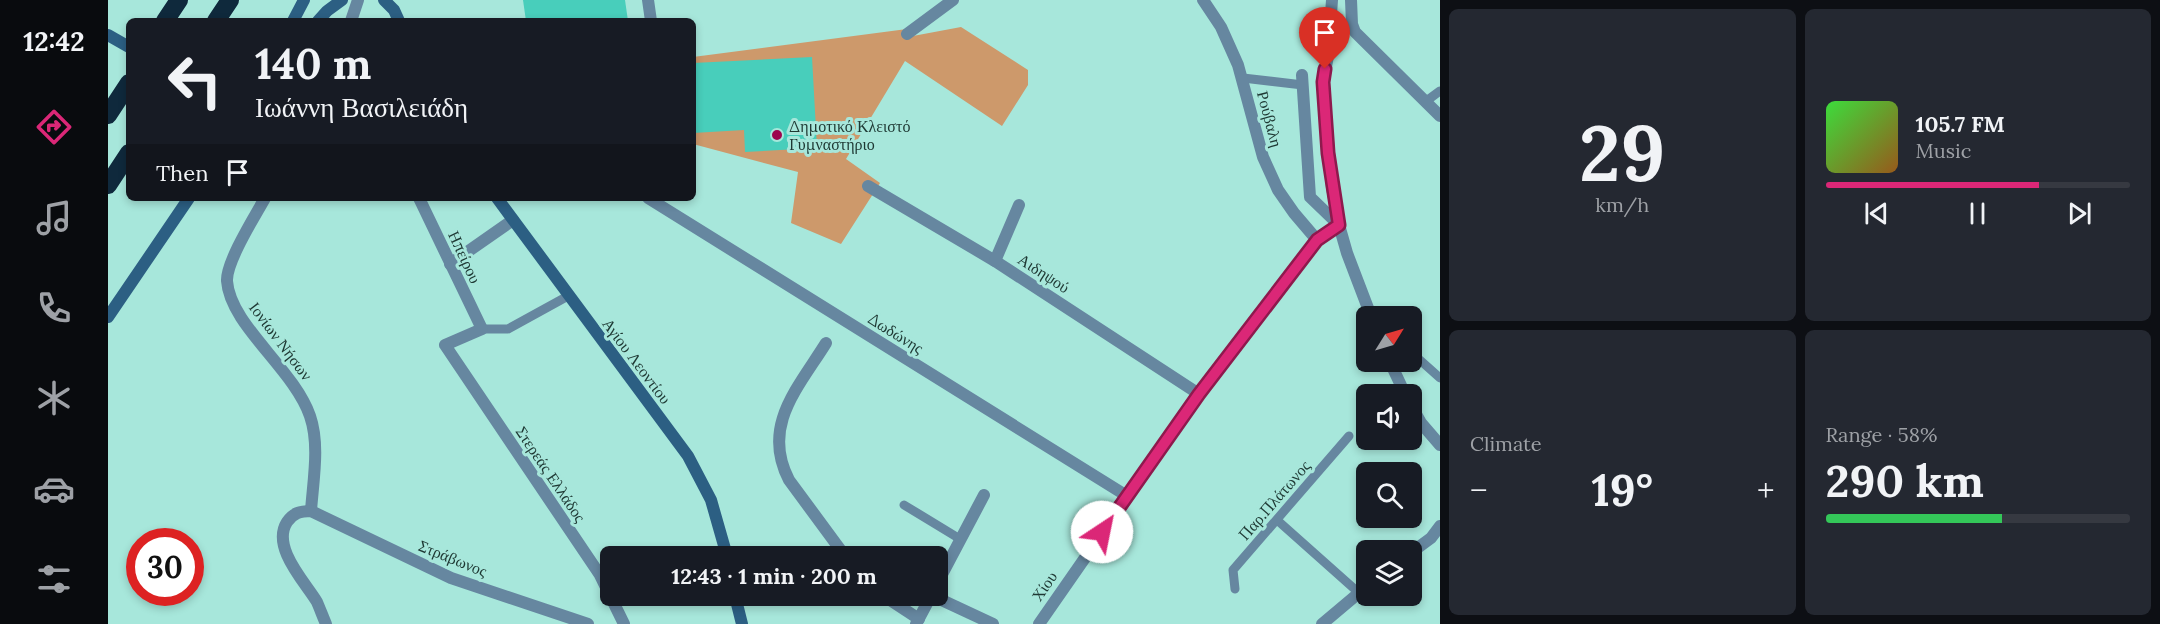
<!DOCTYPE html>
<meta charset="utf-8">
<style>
body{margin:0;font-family:Lora,serif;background:#242831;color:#f1f3f6;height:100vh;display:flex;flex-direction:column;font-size:22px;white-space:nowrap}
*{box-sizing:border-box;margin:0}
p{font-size:20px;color:#9ea1a6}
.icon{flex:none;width:33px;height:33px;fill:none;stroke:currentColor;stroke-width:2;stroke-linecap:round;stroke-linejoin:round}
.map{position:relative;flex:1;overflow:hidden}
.side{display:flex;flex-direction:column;gap:9px;padding:9px;background:#0d0f14;width:720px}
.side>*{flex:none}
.top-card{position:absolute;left:18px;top:18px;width:570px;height:183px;border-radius:9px;box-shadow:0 3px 9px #0003;background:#171b24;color:#f1f3f6;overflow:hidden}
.needle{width:39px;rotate:53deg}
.tools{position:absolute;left:1248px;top:306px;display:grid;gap:12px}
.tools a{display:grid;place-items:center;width:66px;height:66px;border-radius:9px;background:#171b24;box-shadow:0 3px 9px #0003;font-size:30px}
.speed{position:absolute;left:18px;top:528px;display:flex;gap:12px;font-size:30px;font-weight:700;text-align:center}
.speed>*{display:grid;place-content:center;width:78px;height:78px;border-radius:50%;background:#171b24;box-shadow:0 3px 9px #0003;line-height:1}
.speed .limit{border:9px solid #d22;background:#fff;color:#111}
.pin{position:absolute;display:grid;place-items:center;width:51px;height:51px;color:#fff;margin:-62px -26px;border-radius:50% 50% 50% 0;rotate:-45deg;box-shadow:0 0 6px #0007}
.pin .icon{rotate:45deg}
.me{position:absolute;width:66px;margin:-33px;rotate:34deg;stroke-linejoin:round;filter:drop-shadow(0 0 4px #0008)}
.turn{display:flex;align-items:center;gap:21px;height:126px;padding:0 30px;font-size:27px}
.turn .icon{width:78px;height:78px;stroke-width:2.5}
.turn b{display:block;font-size:42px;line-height:51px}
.then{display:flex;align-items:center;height:57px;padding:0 30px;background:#0003;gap:12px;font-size:22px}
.big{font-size:45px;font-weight:700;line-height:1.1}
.side .tile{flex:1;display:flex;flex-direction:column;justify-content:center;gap:9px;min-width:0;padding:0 21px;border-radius:9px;background:#242831}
.side .dial{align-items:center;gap:0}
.dial b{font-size:78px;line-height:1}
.song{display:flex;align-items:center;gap:18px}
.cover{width:72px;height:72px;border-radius:9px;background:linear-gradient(135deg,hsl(120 70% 55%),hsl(30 70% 35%))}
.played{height:6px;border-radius:3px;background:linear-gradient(90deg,#db2777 70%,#363941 70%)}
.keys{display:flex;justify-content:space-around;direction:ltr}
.heat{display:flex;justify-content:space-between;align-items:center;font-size:33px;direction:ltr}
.charge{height:9px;border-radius:4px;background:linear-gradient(90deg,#34c759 58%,#363941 0)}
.side .tiles{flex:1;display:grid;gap:9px;grid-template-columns:repeat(2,1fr)}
.trip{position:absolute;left:492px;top:546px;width:348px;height:60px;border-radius:9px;background:#171b24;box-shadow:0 3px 9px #0003;font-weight:700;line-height:60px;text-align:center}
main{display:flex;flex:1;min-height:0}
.tabs{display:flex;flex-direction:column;width:108px;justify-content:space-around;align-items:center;background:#090b0e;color:#9ea1a6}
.tabs .icon{width:42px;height:42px}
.tabs .current{color:#db2777}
.tabs b{font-size:27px;color:#f1f3f6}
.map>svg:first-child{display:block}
.green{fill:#cd996b}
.building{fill:#48cebb}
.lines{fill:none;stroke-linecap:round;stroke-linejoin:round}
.lane{stroke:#6687a0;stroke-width:9}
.street{stroke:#6687a0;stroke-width:12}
.secondary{stroke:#2c5f83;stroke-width:12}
.highway{stroke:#0f293c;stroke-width:18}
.route-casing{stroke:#8e194d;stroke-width:15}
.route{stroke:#db2777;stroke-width:10}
.poi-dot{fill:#9d054e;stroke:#a7e7db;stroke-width:2}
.labels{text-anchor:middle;stroke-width:6;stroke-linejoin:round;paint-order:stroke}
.street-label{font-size:16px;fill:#1e3833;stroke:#a7e7db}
.poi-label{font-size:16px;fill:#1e3833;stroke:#a7e7db;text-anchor:start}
</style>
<main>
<nav class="tabs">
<b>12:42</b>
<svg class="icon current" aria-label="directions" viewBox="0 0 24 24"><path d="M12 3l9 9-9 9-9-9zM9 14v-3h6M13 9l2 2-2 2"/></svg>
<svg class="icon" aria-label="music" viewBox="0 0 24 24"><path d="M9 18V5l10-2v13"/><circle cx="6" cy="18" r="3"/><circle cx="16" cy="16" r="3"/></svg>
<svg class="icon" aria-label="phone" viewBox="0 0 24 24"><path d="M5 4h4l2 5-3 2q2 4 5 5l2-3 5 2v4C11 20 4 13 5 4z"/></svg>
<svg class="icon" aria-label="climate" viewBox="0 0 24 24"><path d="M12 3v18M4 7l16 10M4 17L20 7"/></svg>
<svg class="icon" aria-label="car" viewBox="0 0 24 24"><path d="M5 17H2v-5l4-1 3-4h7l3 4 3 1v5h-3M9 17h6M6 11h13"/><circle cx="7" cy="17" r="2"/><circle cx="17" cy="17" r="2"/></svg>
<svg class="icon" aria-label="filters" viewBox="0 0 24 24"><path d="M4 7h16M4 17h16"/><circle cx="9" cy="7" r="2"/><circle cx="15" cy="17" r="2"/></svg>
</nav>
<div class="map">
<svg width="1332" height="624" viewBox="0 0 1332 624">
<rect width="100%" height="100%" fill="#a7e7db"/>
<!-- green -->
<polygon class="green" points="853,27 920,70 920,85 894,126 797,61 738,159 772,183 733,244 683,223 690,172 585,144 585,57 799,29 805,36"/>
<!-- building -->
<g class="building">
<polygon points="415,0 517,0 520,21 418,21"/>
<polygon points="704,57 709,148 637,152 636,130 585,133 585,63"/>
</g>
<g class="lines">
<!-- lane -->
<g class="lane">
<polyline points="1135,78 1195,85"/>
<polyline points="1317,102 1332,91"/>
<polyline points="374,329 400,329 460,296"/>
<polyline points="1304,353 1332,378"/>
<polyline points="796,505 852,539"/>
<polyline points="1169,520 1251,593"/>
<polyline points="1127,589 1125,570 1241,436"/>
</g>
<!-- street -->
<g class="street">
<polyline points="540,0 543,21"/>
<polyline points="1095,0 1113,27 1130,65 1155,157 1170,190 1186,213 1209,240"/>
<polyline points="1224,0 1220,56 1215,82 1224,188 1231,225 1239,253 1263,316"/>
<polyline points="1243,0 1244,24 1247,32 1332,116"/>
<polyline points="243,21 250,0"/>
<polyline points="799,34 845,0"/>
<polyline points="760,186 887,261 1091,394"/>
<path d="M157,198C147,216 118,262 119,281C122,325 186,369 202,416C212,445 205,481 203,511"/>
<polyline points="311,198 374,329 337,345 492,575 516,624"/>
<polyline points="540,198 1019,496"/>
<polyline points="887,261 911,205"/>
<polyline points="342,264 405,220"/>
<path d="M718,343C690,388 653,426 681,480L737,556"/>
<polyline points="1282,362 1297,394"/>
<polyline points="1304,407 1313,423 1332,445"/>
<polyline points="1304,552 1323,538 1332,526"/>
<polyline points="830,582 876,495"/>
<polyline points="776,596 811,619"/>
<polyline points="825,596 885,624"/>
<path d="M218,624C215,617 212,609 209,602C197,582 163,547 179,522C185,513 192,511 203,511L343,578L480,624"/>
<polyline points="808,624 823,596"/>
<polyline points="931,624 1091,394 1209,240 1231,225 1202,197 1194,75"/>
<polyline points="1214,624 1258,587"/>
</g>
<!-- secondary -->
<g class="secondary">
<polyline points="276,0 286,10 291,21"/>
<polyline points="185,21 196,0"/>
<polyline points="210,21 219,11 234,0"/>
<polyline points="0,35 21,47"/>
<polyline points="389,198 580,456 603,500 619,556"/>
<polyline points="0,317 81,198"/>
<polyline points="627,596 634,624"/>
</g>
<!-- highway -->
<g class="highway">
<polyline points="57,21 71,0"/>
<polyline points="108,21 122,0"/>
<polyline points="0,115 21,83"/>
<polyline points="0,185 21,153"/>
</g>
</g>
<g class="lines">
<!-- route casing -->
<g class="route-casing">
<polyline id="route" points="994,532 1091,394 1209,240 1231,225 1220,153 1215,82 1217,69"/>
</g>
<!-- route -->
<use href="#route" class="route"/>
</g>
<!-- markers -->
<circle class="poi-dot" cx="669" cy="135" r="6"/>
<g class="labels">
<!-- street labels -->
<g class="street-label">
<text transform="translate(1162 119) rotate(75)" y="6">Ρούβαλη</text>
<text transform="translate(357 257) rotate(65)" y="6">Ηπείρου</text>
<text transform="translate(936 273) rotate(33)" y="6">Αιδηψού</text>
<text transform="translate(788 333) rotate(32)" y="6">Δωδώνης</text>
<text transform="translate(173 341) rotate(53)" y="6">Ιονίων Νήσων</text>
<text transform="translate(529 361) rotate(53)" y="6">Αγίου Λεοντίου</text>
<text transform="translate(443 474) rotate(56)" y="6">Στερεάς Ελλάδος</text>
<text transform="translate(1166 500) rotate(-49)" y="6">Παρ.Πλάτωνος</text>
<text transform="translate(345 558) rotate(22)" y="6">Στράβωνος</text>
<text transform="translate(936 586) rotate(-56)" y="6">Χίου</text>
</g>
<!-- poi labels -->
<g class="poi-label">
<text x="681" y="132">Δημοτικό Κλειστό<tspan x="681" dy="18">Γυμναστήριο</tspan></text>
</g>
</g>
</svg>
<div class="tools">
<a><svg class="needle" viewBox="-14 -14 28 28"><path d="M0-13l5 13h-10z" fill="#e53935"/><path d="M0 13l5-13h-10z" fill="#9ea1a6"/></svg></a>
<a><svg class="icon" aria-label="sound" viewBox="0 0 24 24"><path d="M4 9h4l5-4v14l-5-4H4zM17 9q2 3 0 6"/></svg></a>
<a><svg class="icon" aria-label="search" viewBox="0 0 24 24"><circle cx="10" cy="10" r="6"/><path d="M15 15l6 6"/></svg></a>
<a><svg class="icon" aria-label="layers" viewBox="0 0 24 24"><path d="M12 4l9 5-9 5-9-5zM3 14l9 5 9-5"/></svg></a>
</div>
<div class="speed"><div class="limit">30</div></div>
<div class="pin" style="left:1217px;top:69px;background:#d93025"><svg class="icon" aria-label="arrive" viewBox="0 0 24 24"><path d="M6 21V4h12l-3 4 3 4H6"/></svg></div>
<svg class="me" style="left:994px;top:532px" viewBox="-20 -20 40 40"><circle r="19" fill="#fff"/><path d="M0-13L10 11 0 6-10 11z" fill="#db2777"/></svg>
<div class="trip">12:43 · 1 min · 200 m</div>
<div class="top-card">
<div class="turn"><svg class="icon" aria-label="left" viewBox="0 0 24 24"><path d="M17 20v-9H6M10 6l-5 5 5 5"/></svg><div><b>140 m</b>Ιωάννη Βασιλειάδη</div></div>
<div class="then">Then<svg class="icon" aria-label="arrive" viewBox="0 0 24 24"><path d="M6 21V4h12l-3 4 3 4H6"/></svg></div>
</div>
</div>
<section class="side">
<div class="tiles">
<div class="tile dial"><b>29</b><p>km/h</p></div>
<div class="tile">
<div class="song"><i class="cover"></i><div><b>105.7 FM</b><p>Music</p></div></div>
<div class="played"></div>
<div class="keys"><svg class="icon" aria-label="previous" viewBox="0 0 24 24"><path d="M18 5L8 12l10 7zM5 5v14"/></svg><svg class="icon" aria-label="pause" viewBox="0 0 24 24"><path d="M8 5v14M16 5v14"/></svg><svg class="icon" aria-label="next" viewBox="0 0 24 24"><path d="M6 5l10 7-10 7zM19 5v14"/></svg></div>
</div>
<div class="tile"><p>Climate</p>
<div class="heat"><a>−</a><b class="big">19°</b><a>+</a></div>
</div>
<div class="tile"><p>Range · 58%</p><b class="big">290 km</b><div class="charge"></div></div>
</div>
</section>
</main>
